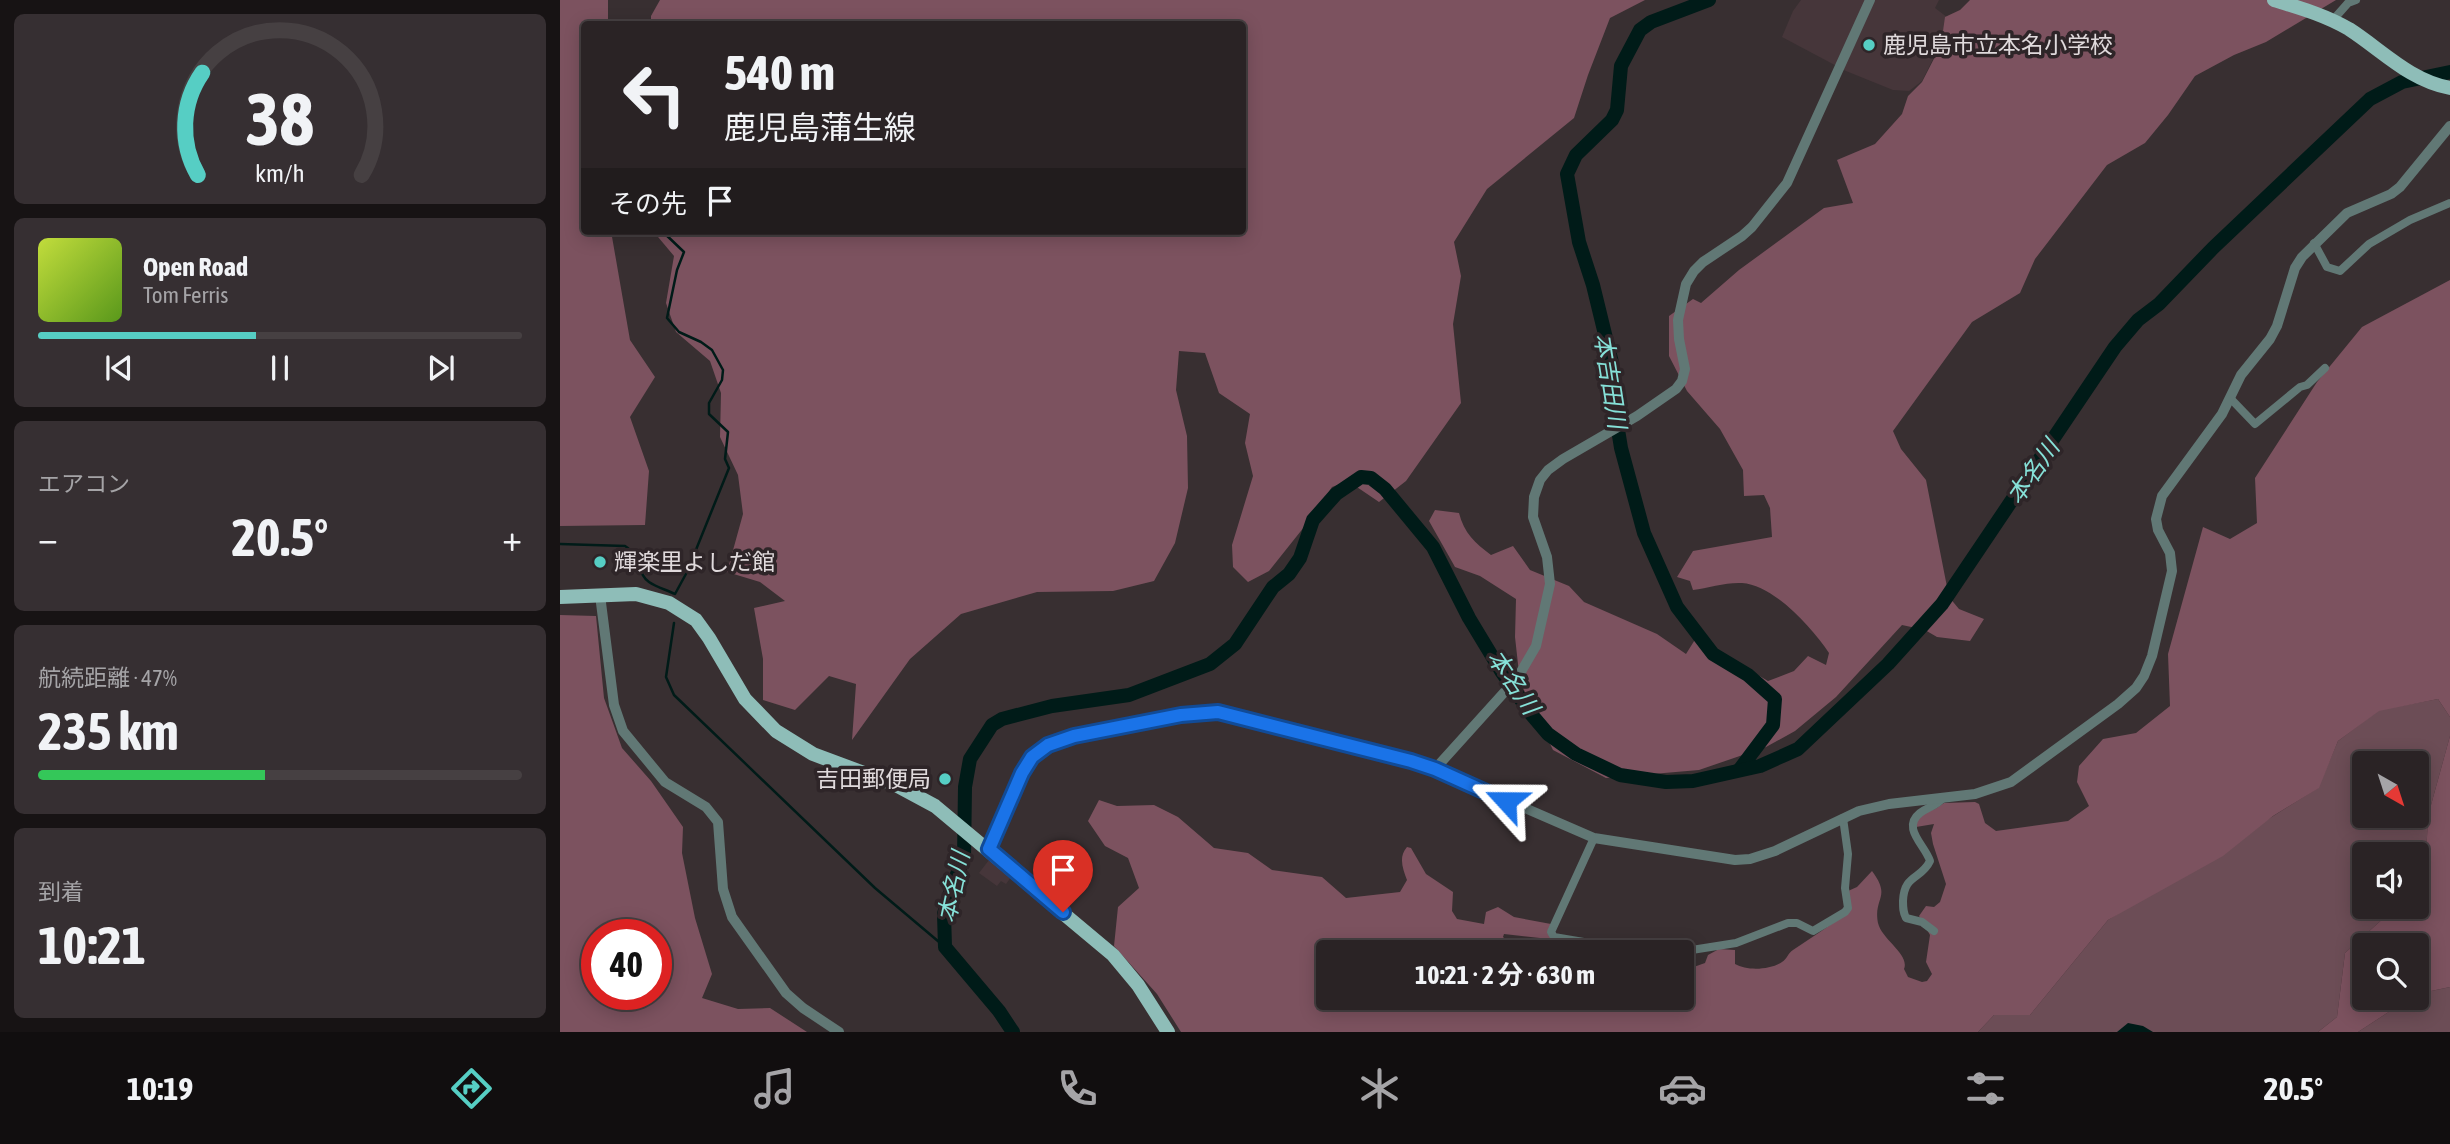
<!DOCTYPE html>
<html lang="ja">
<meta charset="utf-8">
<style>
body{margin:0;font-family:"Asap Condensed","Noto Sans JP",sans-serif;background:#362f32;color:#f1f3f6;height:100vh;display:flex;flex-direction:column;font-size:26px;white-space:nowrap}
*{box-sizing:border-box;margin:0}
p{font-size:23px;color:#a5a4a7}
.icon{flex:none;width:38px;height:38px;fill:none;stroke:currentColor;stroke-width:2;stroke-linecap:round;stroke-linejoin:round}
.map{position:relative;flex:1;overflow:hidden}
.panel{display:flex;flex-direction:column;gap:14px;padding:14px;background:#171314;width:560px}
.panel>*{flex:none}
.top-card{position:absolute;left:21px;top:21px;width:665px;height:214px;border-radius:7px;box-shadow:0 4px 18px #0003,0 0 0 2px #464042;background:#2a2325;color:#f1f3f6;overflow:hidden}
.needle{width:46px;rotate:141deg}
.fabs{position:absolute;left:1792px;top:751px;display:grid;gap:14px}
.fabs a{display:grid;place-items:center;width:77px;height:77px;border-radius:7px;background:#2a2325;box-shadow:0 4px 18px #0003,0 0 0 2px #464042;font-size:35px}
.speed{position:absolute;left:21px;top:919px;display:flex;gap:14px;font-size:35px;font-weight:700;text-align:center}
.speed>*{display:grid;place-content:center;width:91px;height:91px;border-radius:50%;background:#2a2325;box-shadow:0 4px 18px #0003,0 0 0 2px #464042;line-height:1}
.speed .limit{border:10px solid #d22;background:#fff;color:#111}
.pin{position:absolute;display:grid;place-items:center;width:60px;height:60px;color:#fff;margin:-72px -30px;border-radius:50% 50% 50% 0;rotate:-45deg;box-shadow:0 0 7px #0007}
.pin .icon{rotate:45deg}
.me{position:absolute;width:77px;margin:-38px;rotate:294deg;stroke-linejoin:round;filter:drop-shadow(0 0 5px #0008)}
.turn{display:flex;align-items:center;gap:24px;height:147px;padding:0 28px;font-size:32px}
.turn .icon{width:91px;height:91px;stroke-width:2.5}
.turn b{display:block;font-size:49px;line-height:60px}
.then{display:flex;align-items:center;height:66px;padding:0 28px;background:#0003;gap:14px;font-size:26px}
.big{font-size:52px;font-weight:700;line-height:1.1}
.panel .widget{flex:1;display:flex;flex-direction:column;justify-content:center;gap:10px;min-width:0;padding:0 24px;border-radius:10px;background:#362f32}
.panel .dial{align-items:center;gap:0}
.dial svg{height:182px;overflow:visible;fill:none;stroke:#464042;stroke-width:7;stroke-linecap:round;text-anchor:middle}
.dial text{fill:#f1f3f6;stroke:none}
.song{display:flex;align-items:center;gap:21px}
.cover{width:84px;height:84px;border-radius:10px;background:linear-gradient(135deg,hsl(70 70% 55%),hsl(90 70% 35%))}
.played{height:7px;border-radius:4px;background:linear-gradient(90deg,#56cec4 45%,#464042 45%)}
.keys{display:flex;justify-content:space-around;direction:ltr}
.heat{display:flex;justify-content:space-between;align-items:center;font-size:38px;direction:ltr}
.charge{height:10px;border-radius:5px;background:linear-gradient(90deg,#34c759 47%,#464042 0)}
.trip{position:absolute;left:756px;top:940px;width:378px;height:70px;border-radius:7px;background:#2a2325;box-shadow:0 4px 18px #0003,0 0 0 2px #464042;font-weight:700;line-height:70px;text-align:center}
.dock{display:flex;height:112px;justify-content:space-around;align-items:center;background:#110e0f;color:#a5a4a7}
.dock .icon{width:49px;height:49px}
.dock .active{color:#56cec4}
.dock b{font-size:32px;color:#f1f3f6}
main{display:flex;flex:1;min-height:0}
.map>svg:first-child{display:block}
.built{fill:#46363a}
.green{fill:#6c4d56;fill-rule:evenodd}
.forest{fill:#7c525f;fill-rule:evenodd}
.water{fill:#001b18}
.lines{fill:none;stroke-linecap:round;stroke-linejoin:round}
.stream{stroke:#001b18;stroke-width:2.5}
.river{stroke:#001b18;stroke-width:14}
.minor{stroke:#617875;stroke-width:8}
.tertiary{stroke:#617875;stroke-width:10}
.primary{stroke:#8ebdb8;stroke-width:14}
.route-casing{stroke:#114b97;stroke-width:18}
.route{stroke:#1a73e8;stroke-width:12}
.poi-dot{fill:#56cec4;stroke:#2e2528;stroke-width:2.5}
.labels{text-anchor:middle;stroke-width:7;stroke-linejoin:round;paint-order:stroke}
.poi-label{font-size:23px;fill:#e0dadc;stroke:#2e2528;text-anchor:start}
.water-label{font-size:24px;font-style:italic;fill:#86e1d8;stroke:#2e2528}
</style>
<main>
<section class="panel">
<div class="widget dial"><svg viewBox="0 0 100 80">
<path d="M14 69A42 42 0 1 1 86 69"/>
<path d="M14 69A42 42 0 0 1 16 24" stroke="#56cec4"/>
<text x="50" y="56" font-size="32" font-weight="700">38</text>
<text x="50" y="72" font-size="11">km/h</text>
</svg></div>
<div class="widget">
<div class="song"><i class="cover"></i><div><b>Open Road</b><p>Tom Ferris</p></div></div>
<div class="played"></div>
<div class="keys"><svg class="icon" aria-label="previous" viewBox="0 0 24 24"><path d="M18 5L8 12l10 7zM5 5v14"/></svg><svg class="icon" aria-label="pause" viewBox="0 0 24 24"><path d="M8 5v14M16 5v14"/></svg><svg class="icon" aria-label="next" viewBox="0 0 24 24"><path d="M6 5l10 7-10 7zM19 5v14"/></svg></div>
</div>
<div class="widget"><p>エアコン</p>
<div class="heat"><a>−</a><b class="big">20.5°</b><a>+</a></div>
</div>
<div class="widget"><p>航続距離 · 47%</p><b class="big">235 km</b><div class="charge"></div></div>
<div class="widget"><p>到着</p><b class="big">10:21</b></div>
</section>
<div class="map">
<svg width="1890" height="1032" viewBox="0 0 1890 1032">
<rect width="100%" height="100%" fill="#382f31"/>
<!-- built -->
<g class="built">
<polygon points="1241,0 1379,0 1375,8 1392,21 1362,81 1349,91 1333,90 1286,71 1222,37 1233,11"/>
<polygon points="429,860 451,877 446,884 441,881 437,886 419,873"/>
</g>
<!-- green -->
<g class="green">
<path d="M1878,699L1890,717V736L1868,816L1866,858L1857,873V854H1804V906L1836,907L1785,953L1777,1017L1758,1032H1418L1434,1015H1470L1548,920L1758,788L1778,741L1819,710ZM1804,763H1857V816H1804Z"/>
<polygon points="1890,987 1890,1032 1798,1032 1850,998 1857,998 1857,994"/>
</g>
<!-- forest -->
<g class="forest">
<polygon points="0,0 48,0 48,24 24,24 24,231 51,231 70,340 95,377 70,417 89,471 85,525 0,526"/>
<polygon points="100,0 1085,0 1050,18 1028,75 1014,118 927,189 894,242 901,276 893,324 901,403 846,481 819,502 788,481 772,487 756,512 709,571 688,582 673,567 672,545 693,476 685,443 690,414 659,393 645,353 619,351 616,390 627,436 628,488 615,543 594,581 553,591 477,592 401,614 350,659 292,740 296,684 269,676 235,710 203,700 203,659 194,608 225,601 200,582 167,572 183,514 178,475 160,437 161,393 150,361 116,332 106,303 114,256 93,231 682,231 682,24 91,24 91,16"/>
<path d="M1410,0H1776L1706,42L1674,55L1635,76L1608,115L1585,143L1547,165L1475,259L1460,293L1412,322L1333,431L1341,449L1366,480L1389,597L1399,609L1424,619L1410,641L1377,637L1365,630L1342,625L1276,697L1235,731L1206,747L1139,770L1046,778L993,750L960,682L955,637L956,599L920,576L895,567L869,521L875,510L899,513C904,533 915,543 931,555L953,546L970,570L1009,586L1024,602L1097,634L1126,654L1141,630L1159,652L1208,681L1234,671L1248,656L1266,665L1269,653C1252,628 1214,585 1182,583C1167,582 1148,588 1133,590L1130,581L1117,577L1133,551L1212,537L1210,508L1204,495L1184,496L1183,470L1160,429L1127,391L1109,356V316L1133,299L1141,303L1179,270L1264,208L1293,203L1277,160L1315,144L1342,114L1348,96L1362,82L1381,45L1385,17L1400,10Z"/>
<path d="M1890,280V717L1878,699L1819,711L1778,741L1759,788L1713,816L1663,856L1548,920L1470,1015H1434L1418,1032H621L597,994L554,946L558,907L579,888L568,858L545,846L528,821L539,800L557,806L594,805L618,817L654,848L688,853L712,870L762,877L786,898L840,892L847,880C843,869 838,857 847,847L851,848L866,874L893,892L892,911L897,919L924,924L926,912L938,907L954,917L991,924V939L988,943L980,938L944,934L943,937L947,941L978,952H768V998H1122V966L1128,969L1145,963L1148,955L1159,949L1175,950V964C1187,971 1210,970 1222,962C1227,959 1228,953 1233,950C1251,938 1269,926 1287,913L1288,891L1297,887L1312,871C1332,898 1313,897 1318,923C1322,940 1350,954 1344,969L1348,977L1362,982L1367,981L1372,974L1366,962L1370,935L1359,916L1366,906L1374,907L1380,902L1386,884L1373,844L1371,833L1374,824L1356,827L1354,824L1362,813L1375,809L1384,803L1415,802L1419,804L1425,823L1436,831L1508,821L1529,806L1517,782L1519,766L1543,739L1576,733L1610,706L1608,654L1643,527L1670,539L1697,523L1695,478L1757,382L1802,327Z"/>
<path d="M0,615L36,616L44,698L62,748L91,781L123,827L122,853L135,918L152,974L142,998L178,1009L210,1008L247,1032H0ZM96,934V994H37V934Z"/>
<polygon points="1890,736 1890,987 1857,994 1857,945 1804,945 1804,998 1850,998 1798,1032 1758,1032 1777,1017 1785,953 1836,907 1857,906 1857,873 1866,858 1868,816"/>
</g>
<!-- water -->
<polygon class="water" points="1568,1023 1583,1026 1593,1032 1557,1032"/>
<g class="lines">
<!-- stream -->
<g class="stream">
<path d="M0,544L65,546C84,558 76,573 89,582C96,587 107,590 115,594L127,572L169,468L165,459L168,432L149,414V403L162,380L163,370L152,350L141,342L119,332L107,318L117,270L124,252L102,231"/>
<polyline points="114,623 106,677 114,695 315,888 385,947"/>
</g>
<!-- river -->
<g class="river">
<polyline points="1149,0 1091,22 1080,30 1061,66 1057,110 1052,120 1016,155 1007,174 1019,242 1033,285 1052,363 1050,380 1061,448 1084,533 1117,607 1153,654 1188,675 1215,699 1213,725 1180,769"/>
<polyline points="453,1032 439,1011 385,947 384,914 392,886 404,858 405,787 410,759 432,725 442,719 492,706 569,695 650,664 675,644 713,587 729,574 740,558 753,520 776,494 801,477 811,478 825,489 873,547 909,618 941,671 971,714 988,734 1016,754 1060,775 1106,782 1133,781 1200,766 1238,749 1328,664 1382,604 1555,347 1578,320 1599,304 1653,248 1810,99 1842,82 1890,72"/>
</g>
<!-- minor -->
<g class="minor">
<polyline points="1773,20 1788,3 1796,0"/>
<polyline points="1754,243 1767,267 1780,271 1809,244 1850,220 1890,203"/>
<polyline points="1671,399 1695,424 1740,387 1747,385 1765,368"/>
<polyline points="1034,838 991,932 994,937 1077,951 1098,952"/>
<path d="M1374,931L1362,922L1346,918C1343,912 1343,908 1343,901C1344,874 1361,880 1370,861C1365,845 1341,828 1360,813C1368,807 1376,806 1383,798"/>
<polyline points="1119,952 1176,943 1228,923 1237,923 1253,931 1285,912 1288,908 1285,888 1288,854 1283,818"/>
</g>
<!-- tertiary -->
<g class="tertiary">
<polyline points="40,595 54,705 63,731 105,782 146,807 158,822 163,889 172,917 226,993 243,1008 279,1032"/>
<polyline points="875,769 958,677 976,646 990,584 987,557 973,517 974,497 980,480 988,470 1003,459 1077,416 1116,389 1122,381 1125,369 1119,339 1118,320 1126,284 1134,271 1143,262 1182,236 1192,227 1227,183 1310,0"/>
<path d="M429,849C440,823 457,768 479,751C489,743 502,739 514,736L644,712H658L683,717L851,761L875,769L1034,838L1175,860L1190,859L1215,851L1299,811L1329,804L1415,794L1451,782L1558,704L1576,688L1584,676L1592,656L1612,571L1610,553L1598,530L1596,519L1602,496L1662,414L1681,375L1710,339L1717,326L1735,268L1742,257L1787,213L1831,194L1840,187L1890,126"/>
</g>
<!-- primary -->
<g class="primary">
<path d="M1714,0C1740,8 1765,15 1789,29C1823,51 1849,80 1890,88"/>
<polyline points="0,597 76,594 109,603 136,620 149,638 185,699 216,731 253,754 336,785 375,806 553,955 578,985 608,1032"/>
</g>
</g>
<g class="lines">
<!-- route casing -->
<g class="route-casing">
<polyline id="route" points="503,912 429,849 462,773 472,757 488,745 514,736 621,715 658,712 851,761 875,769 946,801"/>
</g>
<!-- route -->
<use href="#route" class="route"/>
</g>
<!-- markers -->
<g class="poi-dot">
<circle cx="1309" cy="45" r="7"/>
<circle cx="40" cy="562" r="7"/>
<circle cx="385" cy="779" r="7"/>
</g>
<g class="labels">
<!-- poi labels -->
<g class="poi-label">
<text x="1323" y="53">鹿児島市立本名小学校</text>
<text x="54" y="570">輝楽里よしだ館</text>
<text x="371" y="787" text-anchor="end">吉田郵便局</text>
</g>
<!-- water labels -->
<g class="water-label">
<text transform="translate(1050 381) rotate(81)" y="8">本吉田川</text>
<text transform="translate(1473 472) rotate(-55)" y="8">本名川</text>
<text transform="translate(953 682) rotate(56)" y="8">本名川</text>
<text transform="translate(394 887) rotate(-78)" y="8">本名川</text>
</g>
</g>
</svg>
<div class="fabs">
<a><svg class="needle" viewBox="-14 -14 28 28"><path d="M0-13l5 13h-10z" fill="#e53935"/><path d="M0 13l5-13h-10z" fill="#a5a4a7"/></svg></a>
<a><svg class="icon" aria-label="sound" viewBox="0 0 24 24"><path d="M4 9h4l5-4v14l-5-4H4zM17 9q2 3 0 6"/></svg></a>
<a><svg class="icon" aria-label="search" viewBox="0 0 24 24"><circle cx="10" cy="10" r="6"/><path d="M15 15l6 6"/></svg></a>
</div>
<div class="speed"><div class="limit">40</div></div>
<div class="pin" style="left:503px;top:912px;background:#d93025"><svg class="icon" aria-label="arrive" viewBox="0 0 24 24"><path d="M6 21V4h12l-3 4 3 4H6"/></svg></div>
<svg class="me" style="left:946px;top:801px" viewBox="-20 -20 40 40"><path d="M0-17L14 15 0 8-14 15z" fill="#1a73e8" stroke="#fff" stroke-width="4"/></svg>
<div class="trip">10:21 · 2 分 · 630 m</div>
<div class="top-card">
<div class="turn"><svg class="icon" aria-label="left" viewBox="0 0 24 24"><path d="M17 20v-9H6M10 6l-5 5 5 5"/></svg><div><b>540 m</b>鹿児島蒲生線</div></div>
<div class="then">その先<svg class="icon" aria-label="arrive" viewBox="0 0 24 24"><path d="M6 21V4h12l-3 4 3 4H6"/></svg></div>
</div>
</div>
</main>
<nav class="dock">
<b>10:19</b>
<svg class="icon active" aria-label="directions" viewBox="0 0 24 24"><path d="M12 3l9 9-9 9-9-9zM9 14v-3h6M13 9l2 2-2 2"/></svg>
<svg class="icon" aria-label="music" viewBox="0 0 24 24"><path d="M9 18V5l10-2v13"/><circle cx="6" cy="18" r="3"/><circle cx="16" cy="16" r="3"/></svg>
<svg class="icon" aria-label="phone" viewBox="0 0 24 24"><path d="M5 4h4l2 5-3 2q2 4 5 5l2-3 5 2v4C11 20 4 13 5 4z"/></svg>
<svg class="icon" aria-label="climate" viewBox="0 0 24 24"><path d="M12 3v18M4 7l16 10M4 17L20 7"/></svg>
<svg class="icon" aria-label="car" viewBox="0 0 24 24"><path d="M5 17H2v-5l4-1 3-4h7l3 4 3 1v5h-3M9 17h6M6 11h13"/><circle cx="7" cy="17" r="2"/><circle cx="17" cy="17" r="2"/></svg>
<svg class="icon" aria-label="filters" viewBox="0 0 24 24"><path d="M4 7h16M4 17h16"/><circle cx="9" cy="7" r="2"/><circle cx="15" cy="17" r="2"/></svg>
<b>20.5°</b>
</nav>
